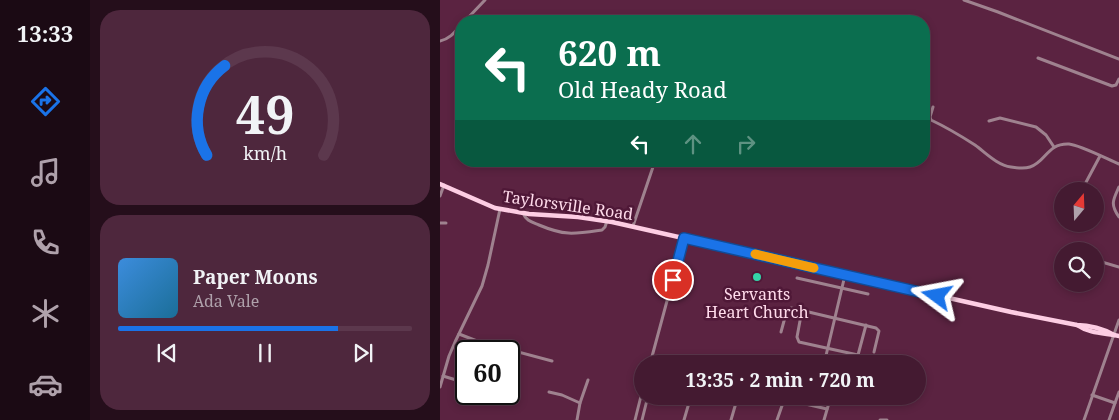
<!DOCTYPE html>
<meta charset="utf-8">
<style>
body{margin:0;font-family:"Noto Serif",serif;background:#4e273d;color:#f1f3f6;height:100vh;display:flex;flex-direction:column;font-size:19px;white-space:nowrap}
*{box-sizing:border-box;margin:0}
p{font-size:16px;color:#afa1ab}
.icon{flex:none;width:28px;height:28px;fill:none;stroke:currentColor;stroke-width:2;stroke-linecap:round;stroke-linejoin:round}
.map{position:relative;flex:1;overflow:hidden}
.panel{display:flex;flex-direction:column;gap:10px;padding:10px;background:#250e1b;width:350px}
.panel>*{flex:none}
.hud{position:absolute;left:15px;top:15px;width:475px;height:152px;border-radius:20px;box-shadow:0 2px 8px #0003,0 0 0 1px #5c384d;background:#0b6e4f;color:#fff;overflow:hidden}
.needle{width:32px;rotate:19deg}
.controls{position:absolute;left:614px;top:182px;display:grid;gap:10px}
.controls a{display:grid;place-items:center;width:50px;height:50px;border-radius:50%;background:#441a31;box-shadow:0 2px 8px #0003,0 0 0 1px #5c384d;font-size:25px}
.speed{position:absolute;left:15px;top:340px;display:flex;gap:10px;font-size:25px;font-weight:700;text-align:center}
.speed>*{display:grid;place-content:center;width:65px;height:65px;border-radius:50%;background:#441a31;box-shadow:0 2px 8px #0003,0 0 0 1px #5c384d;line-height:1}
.speed .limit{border:2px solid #111;border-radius:8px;background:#fff;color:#111}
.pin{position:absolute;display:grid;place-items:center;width:42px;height:42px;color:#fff;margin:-21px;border:2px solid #fff;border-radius:50%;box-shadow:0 1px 5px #0007}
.me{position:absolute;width:55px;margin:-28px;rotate:283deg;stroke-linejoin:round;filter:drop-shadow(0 0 4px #0008)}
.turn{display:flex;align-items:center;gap:18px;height:105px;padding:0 20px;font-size:22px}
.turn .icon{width:65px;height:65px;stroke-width:2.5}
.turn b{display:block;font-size:35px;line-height:42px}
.lanes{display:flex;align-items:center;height:48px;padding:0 20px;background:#0003;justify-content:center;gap:25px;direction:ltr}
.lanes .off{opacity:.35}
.panel .card{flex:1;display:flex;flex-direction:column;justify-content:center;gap:8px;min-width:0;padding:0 18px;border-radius:20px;background:#4e273d}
.panel .dial{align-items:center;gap:0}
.dial svg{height:130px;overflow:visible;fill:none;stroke:#5c384d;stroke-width:7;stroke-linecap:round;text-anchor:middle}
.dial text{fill:#f1f3f6;stroke:none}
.song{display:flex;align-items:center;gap:15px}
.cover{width:60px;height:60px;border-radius:8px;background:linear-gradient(135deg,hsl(210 70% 55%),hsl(200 70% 35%))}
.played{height:5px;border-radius:2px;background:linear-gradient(90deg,#1a73e8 75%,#5c384d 75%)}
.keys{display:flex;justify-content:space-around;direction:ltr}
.trip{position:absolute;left:194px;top:355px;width:292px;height:50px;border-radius:25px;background:#441a31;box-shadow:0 2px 8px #0003,0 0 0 1px #5c384d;font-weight:700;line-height:50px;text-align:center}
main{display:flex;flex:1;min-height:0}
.tabs{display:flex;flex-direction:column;width:90px;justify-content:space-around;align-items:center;background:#1b0a14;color:#afa1ab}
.tabs .icon{width:35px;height:35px}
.tabs .current{color:#1a73e8}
.tabs b{font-size:22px;color:#f1f3f6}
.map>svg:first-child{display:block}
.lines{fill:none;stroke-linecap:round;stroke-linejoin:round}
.minor{stroke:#9f828f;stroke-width:3}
.primary{stroke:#fdcde3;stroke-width:4.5}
.route-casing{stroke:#114b97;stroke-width:12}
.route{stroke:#1a73e8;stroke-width:9}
.slow{stroke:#f59e0b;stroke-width:9}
.poi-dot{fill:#34d4a8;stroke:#4f1837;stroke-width:2}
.labels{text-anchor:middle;stroke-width:5;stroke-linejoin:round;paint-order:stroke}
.street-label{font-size:16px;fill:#ffdbeb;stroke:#4f1837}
.poi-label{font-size:16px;fill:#ffdbeb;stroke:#4f1837}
</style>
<main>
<nav class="tabs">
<b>13:33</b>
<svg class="icon current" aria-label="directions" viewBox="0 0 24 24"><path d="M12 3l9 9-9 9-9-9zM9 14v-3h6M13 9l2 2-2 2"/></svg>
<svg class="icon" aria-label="music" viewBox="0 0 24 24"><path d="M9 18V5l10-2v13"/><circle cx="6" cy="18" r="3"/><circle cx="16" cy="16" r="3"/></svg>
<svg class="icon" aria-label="phone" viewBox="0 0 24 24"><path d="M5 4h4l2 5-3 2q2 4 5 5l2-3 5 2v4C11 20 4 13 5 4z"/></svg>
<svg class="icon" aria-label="climate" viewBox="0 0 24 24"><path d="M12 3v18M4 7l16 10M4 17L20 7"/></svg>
<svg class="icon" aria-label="car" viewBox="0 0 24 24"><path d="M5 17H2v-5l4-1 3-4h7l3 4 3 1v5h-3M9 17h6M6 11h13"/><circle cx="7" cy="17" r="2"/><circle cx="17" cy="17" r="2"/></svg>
</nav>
<section class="panel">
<div class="card dial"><svg viewBox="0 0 100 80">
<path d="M14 69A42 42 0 1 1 86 69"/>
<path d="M14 69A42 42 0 0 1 25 14" stroke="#1a73e8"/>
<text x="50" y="56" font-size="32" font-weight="700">49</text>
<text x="50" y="72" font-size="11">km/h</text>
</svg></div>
<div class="card">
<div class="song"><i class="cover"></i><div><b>Paper Moons</b><p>Ada Vale</p></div></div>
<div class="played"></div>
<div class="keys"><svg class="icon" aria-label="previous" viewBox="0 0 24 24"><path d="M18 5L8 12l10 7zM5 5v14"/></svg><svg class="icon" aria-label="pause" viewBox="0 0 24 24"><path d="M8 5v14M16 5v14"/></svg><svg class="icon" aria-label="next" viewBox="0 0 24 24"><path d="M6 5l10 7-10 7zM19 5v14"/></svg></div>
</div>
</section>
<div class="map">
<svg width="679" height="420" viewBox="0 0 679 420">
<rect width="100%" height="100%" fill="#5b2341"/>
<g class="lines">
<!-- minor -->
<g class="minor">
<polyline points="524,0 558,12 679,59"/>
<polyline points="25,21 45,0"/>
<path d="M0,41C10,39 15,32 21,25"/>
<polyline points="598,58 672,86 676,85 679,79"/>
<path d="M493,107L490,117L491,120C506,127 521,136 535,145C546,153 557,165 571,167C577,168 584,169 590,167C606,162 607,143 629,144C640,145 667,159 679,164"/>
<polyline points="549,121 560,118 596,127 606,135 614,147"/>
<polyline points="644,186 660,156"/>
<path d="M679,187C673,200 670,204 679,217"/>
<polyline points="0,196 4,185"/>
<path d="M83,213C86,221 92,222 99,225C125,236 134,234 162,230L165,227L167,221"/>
<polyline points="0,223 6,223"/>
<polyline points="193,226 215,161"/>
<polyline points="655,260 679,267"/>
<polyline points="357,278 428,294"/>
<polyline points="362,310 357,337 359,342 418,355 428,360 428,364"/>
<polyline points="341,332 347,310 351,308 356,309 436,328 439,331 434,352"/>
<polyline points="19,334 37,341 112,361"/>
<polyline points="418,355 426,325"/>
<polyline points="210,364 244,238"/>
<polyline points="384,364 405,275"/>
<polyline points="3,376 26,383"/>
<polyline points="0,387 9,356 15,342 42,286 48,265 60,209"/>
<polyline points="109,392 122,395 140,403"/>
<polyline points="64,394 69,396"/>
<polyline points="652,395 675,403 669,420"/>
<polyline points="331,396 387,409"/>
<polyline points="675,403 679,392"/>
<polyline points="137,420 140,403 148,380"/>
<polyline points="195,420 202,392"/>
<polyline points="202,420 208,396"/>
<polyline points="244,420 251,396"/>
<polyline points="291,420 298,396"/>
<polyline points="337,420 344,400"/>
<polyline points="384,420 391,396"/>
<polyline points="440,420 447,420"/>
<polyline points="644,420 679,320"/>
</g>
<!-- primary -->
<g class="primary">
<path d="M0,184L55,208L89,214L138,217L172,222L571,312L637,325C649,325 664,329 674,335"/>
<path d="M637,325C650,334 665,333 679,336"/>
</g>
</g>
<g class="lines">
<!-- route casing -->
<g class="route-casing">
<polyline id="route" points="233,280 244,238 497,296"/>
</g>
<!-- route -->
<use href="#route" class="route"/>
<!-- slow -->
<polyline class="slow" points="315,254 374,268"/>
</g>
<!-- markers -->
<circle class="poi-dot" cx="317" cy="277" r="5"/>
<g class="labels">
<!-- street labels -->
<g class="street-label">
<text transform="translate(128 205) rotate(8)" y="6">Taylorsville Road</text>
</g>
<!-- poi labels -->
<g class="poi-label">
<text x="317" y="300">Servants<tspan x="317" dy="18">Heart Church</tspan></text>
</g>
</g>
</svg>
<div class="controls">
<a><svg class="needle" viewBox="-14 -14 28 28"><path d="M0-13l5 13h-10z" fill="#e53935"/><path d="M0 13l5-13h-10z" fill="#afa1ab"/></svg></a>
<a><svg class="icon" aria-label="search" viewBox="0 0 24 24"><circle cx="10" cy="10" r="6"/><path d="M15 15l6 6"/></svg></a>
</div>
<div class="speed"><div class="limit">60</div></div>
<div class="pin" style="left:233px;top:280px;background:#d93025"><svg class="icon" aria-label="arrive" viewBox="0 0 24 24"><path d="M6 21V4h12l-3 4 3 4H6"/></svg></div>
<svg class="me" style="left:497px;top:296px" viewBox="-20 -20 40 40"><path d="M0-17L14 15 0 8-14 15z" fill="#1a73e8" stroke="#fff" stroke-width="4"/></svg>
<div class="trip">13:35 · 2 min · 720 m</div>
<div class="hud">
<div class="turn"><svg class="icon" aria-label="left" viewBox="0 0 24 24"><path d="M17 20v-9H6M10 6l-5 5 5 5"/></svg><div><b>620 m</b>Old Heady Road</div></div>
<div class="lanes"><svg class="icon" aria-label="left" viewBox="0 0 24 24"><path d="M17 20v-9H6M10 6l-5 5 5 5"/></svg><svg class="icon off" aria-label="ahead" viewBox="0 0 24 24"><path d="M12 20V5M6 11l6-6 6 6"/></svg><svg class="icon off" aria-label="right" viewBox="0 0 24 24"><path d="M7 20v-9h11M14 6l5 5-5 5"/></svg></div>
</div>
</div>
</main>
